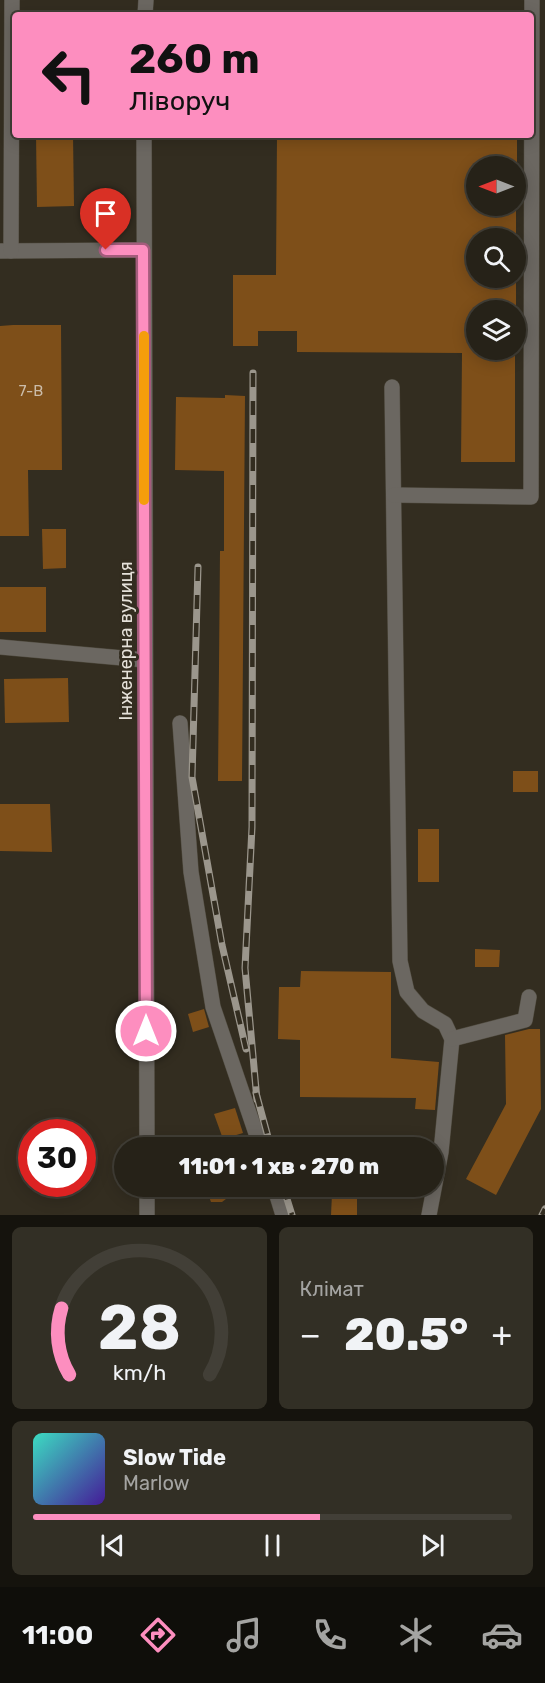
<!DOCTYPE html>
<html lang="uk">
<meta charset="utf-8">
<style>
body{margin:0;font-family:Rubik,sans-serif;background:#322f25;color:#f1f3f6;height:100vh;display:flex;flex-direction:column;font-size:22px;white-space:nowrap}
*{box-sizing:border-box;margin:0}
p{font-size:20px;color:#a4a4a2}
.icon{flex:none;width:33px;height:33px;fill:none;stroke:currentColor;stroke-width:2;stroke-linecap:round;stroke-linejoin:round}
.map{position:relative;height:1215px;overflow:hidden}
.drawer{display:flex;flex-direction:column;gap:12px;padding:12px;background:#15130d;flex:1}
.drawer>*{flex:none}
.top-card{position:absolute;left:12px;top:12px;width:522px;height:126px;border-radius:6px;box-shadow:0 3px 15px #0003,0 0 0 2px #423f37;background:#fd8ebf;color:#111;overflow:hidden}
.needle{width:39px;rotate:270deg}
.tools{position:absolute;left:466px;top:156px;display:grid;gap:12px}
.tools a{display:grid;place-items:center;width:60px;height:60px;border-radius:50%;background:#262218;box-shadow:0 3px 15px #0003,0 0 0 2px #423f37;font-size:30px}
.speed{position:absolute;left:18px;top:1119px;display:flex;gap:12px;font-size:30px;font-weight:700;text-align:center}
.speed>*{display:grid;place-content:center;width:78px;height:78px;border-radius:50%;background:#262218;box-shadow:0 3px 15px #0003,0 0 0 2px #423f37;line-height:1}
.speed .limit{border:9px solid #d22;background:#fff;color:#111}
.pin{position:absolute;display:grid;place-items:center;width:51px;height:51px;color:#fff;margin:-62px -26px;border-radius:50% 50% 50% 0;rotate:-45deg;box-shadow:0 0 6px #0007}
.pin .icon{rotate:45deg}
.me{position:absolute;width:66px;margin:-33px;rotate:0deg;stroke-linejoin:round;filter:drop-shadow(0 0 4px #0008)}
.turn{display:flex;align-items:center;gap:21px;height:126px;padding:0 18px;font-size:27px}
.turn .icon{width:78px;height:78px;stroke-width:2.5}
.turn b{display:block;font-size:42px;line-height:51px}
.big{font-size:45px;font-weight:800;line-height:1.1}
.drawer .widget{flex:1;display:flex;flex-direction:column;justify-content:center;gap:9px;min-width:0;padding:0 21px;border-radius:9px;background:#322f25}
.drawer .dial{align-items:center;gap:0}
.dial svg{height:156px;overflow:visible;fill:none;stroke:#423f37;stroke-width:7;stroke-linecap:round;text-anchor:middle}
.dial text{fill:#f1f3f6;stroke:none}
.song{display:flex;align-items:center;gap:18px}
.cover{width:72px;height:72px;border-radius:9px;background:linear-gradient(135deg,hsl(170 70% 55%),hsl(260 70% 35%))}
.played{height:6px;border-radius:3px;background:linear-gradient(90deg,#fd8ebf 60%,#423f37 60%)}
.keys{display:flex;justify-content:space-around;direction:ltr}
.heat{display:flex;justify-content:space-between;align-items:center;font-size:33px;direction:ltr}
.drawer .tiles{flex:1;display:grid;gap:12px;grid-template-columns:1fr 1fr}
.widget:last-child{grid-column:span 2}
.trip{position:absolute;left:114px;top:1137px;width:330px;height:60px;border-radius:30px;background:#262218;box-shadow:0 3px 15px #0003,0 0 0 2px #423f37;font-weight:800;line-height:60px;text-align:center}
.tabs{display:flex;height:96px;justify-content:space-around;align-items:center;background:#0f0e0a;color:#a4a4a2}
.tabs .icon{width:42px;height:42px}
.tabs .current{color:#fd8ebf}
.tabs b{font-size:27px;color:#f1f3f6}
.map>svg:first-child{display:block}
.building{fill:#7e4f19}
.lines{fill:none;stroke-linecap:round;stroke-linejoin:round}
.minor-casing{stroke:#4f4a3e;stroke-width:16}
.minor{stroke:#6b6761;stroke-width:15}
.rail-casing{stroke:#9b968c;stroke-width:7}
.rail{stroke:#332d20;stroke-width:4.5;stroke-dasharray:14;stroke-linecap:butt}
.route-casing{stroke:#a45c7c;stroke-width:15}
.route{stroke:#fd8ebf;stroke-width:10}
.slow{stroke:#f59e0b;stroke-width:10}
.labels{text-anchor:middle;stroke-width:6;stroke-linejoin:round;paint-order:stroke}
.number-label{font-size:15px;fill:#cbbca9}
.street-label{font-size:18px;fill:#e5e1d9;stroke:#332d20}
</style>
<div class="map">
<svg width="545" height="1215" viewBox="0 0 545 1215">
<rect width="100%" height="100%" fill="#332d20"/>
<!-- building -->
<g class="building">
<polygon points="36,135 73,135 74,206 37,207"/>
<polygon points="277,135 517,135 517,166 477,166 477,206 516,206 516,238 477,238 477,278 516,278 516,310 477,310 477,350 515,350 515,462 461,462 462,353 297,352 297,331 258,331 258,346 233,346 233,275 276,275"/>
<polygon points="13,325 61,325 62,470 28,470 29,536 0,536 0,326"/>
<polygon points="225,395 245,396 242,781 218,781 220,551 224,551 224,471 175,470 176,397 225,398"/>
<polygon points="42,529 66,529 66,568 43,569"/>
<rect x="0" y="587" width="46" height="45"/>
<polygon points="68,678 69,722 5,723 4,679"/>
<rect x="513" y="771" width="25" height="21"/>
<polygon points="0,804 50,804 52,852 0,851"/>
<rect x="418" y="829" width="21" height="53"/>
<polygon points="475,949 500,950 499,967 475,967"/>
<polygon points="301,971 391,972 391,1058 439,1062 435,1110 415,1109 416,1098 300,1097 300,1040 278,1039 279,987 300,987"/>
<polygon points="204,1009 209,1027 193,1032 188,1014"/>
<polygon points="529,1029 540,1029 541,1109 496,1195 466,1179 506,1104 505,1035"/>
<polygon points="235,1108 243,1133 223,1139 214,1114"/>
<polygon points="205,1186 243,1186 222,1202 211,1202"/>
<polygon points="332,1194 357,1194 357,1215 331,1215"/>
</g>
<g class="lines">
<!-- minor casing -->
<g class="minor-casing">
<g id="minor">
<polyline points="145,15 146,0"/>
<polyline points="144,135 147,1148"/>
<polyline points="0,251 143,250"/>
<polyline points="11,251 12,0"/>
<polyline points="392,387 400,961 407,992 423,1011 445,1024 452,1039 441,1152 429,1215"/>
<polyline points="394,495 531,497 532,0"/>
<polyline points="0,647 145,660"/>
<polyline points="180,723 191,872 213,1007 261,1148"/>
<polyline points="452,1039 525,1020 529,997"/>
<polyline points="147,1186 147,1215"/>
<polyline points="274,1186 283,1215"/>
</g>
</g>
<!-- minor -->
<use href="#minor" class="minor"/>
<!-- rail casing -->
<g class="rail-casing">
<g id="rail">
<polyline points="253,373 252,827 245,968 257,1100"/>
<polyline points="198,567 192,777 222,945 246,1049"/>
<polyline points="256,1093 271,1148"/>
<polyline points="283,1186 292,1215"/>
<polyline points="542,1215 545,1209"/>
</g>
</g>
<!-- rail -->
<use href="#rail" class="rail"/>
</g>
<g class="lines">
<!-- route casing -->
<g class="route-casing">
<polyline id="route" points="106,250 143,250 146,1031"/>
</g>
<!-- route -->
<use href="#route" class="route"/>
<!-- slow -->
<polyline class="slow" points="144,336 144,500"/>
</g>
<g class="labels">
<!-- number labels -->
<g class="number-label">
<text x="31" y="396">7-В</text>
</g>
<!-- street labels -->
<g class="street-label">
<text transform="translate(126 641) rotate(-90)" y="6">Інженерна вулиця</text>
</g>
</g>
</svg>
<div class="tools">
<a><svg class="needle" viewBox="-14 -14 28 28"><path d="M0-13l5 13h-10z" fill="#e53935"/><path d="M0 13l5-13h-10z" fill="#a4a4a2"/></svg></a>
<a><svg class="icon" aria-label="search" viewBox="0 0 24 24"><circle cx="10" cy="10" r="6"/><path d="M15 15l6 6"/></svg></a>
<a><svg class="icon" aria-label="layers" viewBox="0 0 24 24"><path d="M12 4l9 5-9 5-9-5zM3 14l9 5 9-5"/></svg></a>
</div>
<div class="speed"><div class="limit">30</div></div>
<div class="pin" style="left:106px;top:250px;background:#d93025"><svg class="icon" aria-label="arrive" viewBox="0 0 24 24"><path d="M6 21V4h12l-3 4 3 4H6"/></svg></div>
<svg class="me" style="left:146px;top:1031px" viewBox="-20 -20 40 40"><circle r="17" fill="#fd8ebf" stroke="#fff" stroke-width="3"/><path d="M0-11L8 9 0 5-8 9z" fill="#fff"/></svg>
<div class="trip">11:01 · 1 хв · 270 m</div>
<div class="top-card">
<div class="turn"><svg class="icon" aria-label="left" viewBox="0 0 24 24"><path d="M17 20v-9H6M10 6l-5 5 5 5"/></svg><div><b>260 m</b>Ліворуч</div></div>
</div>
</div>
<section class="drawer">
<div class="tiles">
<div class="widget dial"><svg viewBox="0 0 100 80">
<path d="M14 69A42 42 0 1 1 86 69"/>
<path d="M14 69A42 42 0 0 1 10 35" stroke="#fd8ebf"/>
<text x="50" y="56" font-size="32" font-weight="700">28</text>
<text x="50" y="72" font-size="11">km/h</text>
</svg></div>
<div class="widget"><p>Клімат</p>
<div class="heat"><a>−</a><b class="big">20.5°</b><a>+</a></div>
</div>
<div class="widget">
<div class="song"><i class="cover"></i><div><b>Slow Tide</b><p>Marlow</p></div></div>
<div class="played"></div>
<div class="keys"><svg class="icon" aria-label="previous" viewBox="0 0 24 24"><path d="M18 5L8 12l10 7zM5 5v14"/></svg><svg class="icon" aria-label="pause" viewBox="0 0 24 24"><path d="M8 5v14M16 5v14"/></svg><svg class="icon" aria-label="next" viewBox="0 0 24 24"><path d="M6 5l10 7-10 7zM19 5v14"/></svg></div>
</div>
</div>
</section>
<nav class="tabs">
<b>11:00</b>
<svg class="icon current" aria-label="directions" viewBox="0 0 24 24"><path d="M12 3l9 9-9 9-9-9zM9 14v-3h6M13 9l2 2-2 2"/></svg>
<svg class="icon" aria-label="music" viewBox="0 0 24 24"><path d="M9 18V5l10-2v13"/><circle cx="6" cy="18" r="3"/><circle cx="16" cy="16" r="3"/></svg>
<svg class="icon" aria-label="phone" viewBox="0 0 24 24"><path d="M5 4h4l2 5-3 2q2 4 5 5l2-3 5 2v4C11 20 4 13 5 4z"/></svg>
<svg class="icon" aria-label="climate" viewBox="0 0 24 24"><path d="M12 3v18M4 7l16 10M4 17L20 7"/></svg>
<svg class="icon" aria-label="car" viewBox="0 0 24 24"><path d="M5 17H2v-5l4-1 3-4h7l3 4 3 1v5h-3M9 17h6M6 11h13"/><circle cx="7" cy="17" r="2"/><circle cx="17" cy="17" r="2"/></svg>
</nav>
